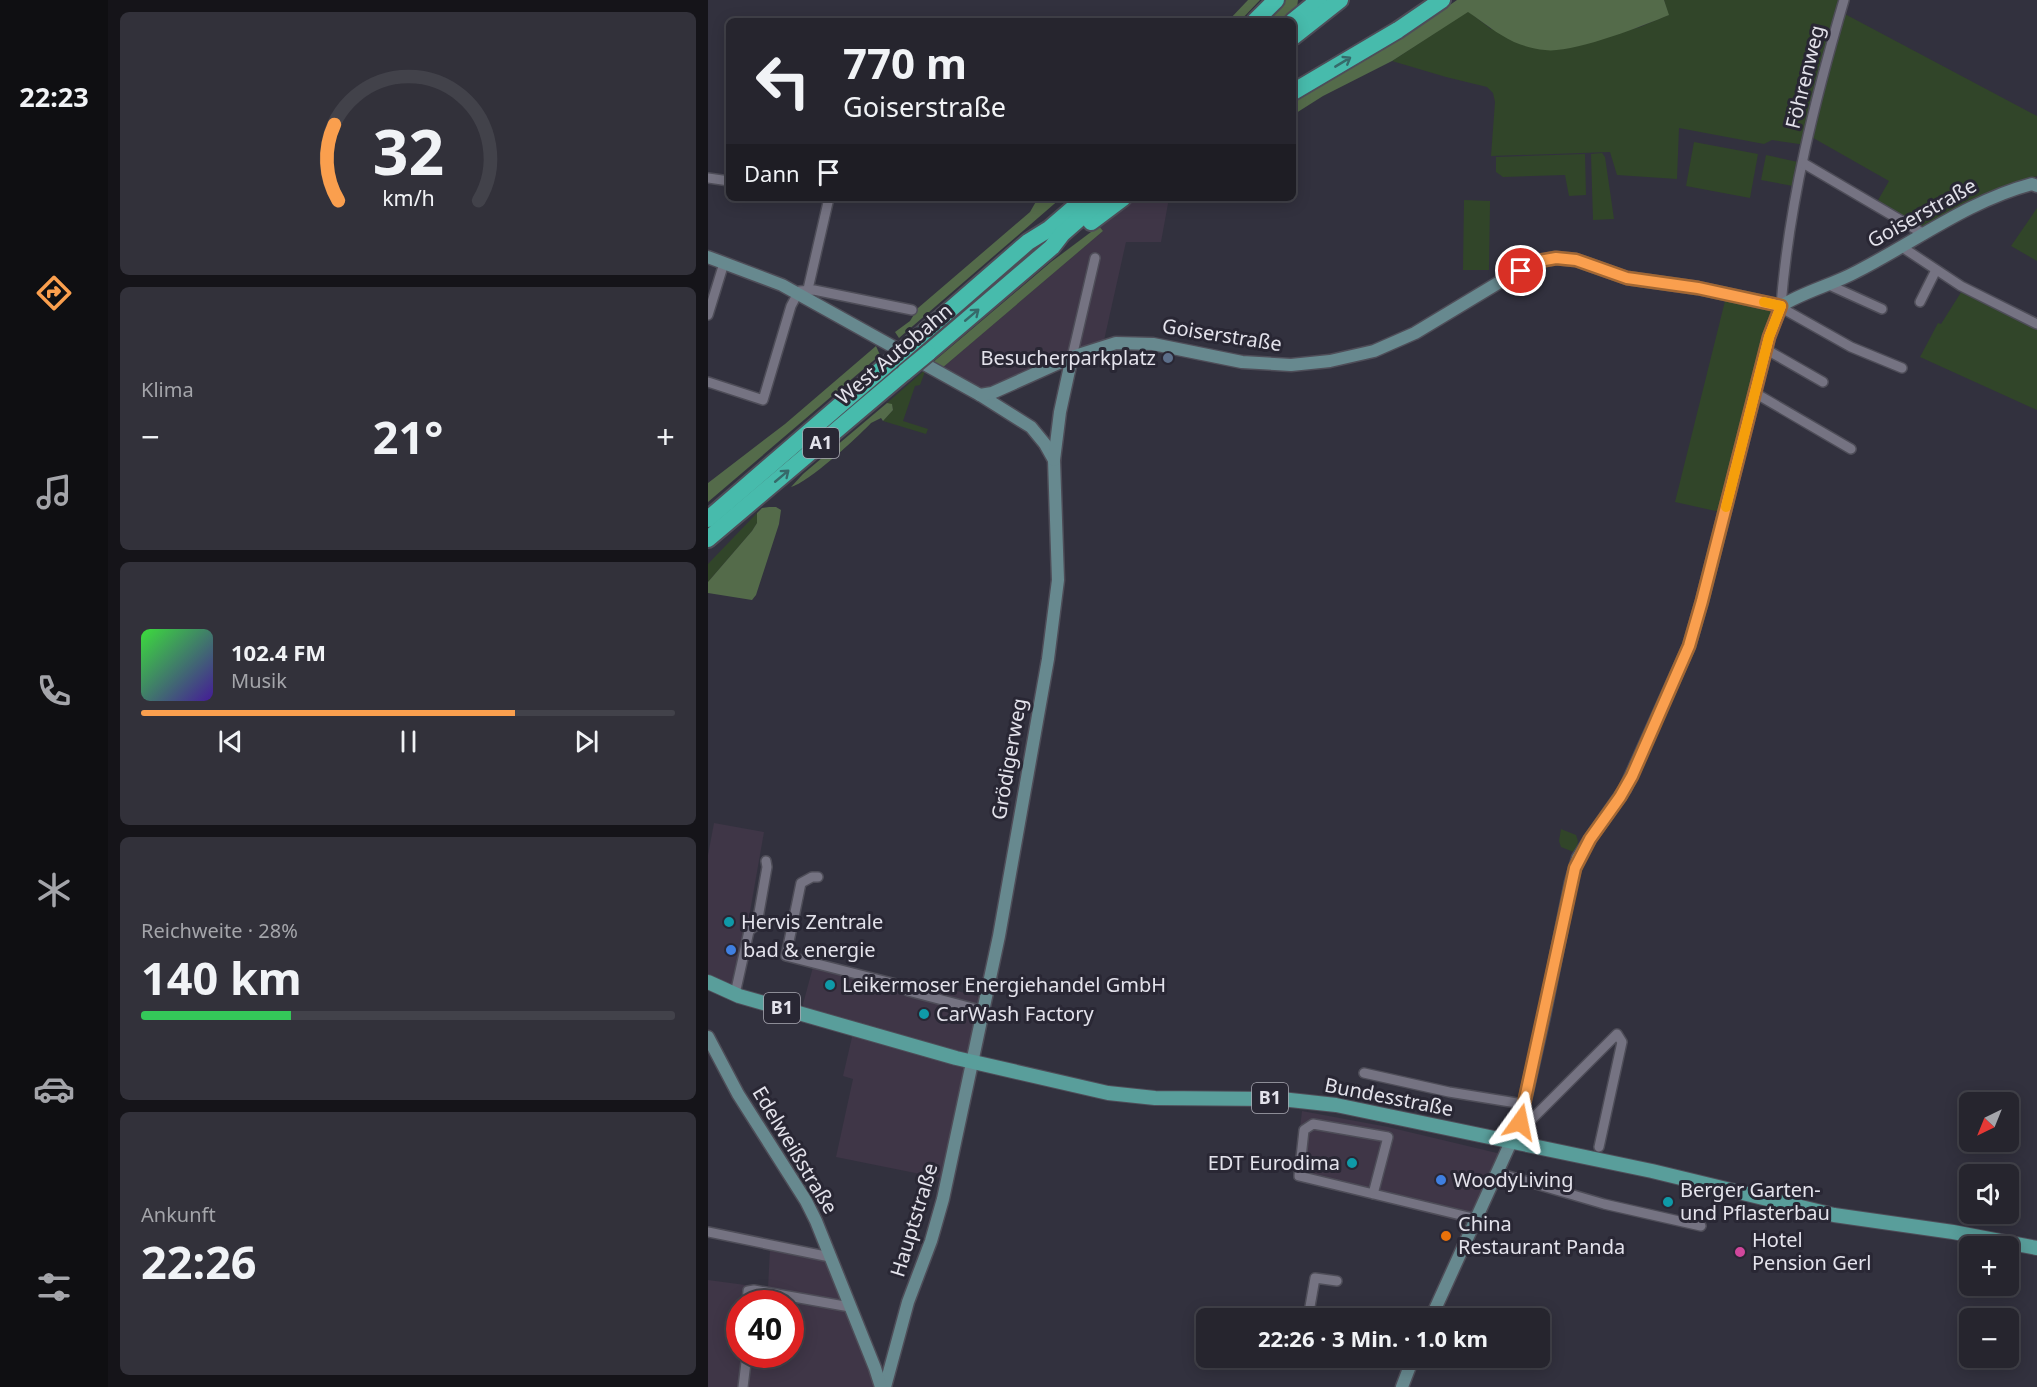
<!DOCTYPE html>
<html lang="de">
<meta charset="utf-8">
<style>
body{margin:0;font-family:"Noto Sans",sans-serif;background:#32313a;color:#f1f3f6;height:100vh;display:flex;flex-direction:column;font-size:22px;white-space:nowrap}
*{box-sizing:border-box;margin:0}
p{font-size:20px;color:#a4a5aa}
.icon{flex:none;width:33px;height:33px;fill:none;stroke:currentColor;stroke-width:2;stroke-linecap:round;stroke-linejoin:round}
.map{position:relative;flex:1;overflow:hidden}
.sheet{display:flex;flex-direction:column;gap:12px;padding:12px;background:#151419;width:600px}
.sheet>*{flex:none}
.top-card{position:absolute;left:18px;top:18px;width:570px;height:183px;border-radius:9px;box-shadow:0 3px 15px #0003,0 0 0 2px #42424a;background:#26252e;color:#f1f3f6;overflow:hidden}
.needle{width:39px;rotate:223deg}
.buttons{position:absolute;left:1251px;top:1092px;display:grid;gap:12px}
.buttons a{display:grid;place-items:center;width:60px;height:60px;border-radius:9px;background:#26252e;box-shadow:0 3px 15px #0003,0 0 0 2px #42424a;font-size:30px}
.speed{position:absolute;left:18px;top:1290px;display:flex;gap:12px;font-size:30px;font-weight:700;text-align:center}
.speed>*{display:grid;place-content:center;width:78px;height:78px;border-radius:50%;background:#26252e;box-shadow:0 3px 15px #0003,0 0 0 2px #42424a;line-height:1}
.speed .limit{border:9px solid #d22;background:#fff;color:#111}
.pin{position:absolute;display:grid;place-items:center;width:51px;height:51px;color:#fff;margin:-26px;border:3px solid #fff;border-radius:50%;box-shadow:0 2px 6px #0007}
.me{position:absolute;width:66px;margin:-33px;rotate:12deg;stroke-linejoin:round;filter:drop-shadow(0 0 4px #0008)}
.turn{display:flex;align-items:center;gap:21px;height:126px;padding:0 18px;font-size:27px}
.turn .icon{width:78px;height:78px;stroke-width:2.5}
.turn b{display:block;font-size:42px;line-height:51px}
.then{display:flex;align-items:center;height:57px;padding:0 18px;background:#0003;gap:12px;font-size:22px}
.big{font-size:45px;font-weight:700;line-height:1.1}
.sheet .card{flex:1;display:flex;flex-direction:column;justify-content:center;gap:9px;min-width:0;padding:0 21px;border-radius:9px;background:#32313a}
.sheet .dial{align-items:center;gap:0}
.dial svg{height:156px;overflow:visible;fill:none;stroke:#42424a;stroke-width:7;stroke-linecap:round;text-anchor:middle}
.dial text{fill:#f1f3f6;stroke:none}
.song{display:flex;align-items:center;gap:18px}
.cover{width:72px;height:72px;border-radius:9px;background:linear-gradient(135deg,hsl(120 70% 55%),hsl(260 70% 35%))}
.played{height:6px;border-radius:3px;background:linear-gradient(90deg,#fa9f4e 70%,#42424a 70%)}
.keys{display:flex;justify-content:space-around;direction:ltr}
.heat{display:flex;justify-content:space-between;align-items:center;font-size:33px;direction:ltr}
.charge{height:9px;border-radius:4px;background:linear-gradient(90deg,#34c759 28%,#42424a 0)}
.trip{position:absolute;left:488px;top:1308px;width:354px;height:60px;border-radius:9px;background:#26252e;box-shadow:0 3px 15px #0003,0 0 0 2px #42424a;font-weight:700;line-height:60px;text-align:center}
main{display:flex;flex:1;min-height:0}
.menu{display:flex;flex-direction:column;width:108px;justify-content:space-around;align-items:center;background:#0f0f12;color:#a4a5aa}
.menu .icon{width:42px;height:42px}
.menu .on{color:#fa9f4e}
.menu b{font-size:27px;color:#f1f3f6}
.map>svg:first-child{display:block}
.commercial{fill:#3f3647;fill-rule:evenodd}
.green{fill:#314529}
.forest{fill:#546b4a}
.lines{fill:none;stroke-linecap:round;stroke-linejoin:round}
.street-casing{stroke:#4e4d58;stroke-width:12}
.secondary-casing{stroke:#4e4d58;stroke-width:15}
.primary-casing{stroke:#4e4d58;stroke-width:16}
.highway-casing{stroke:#4e4d58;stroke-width:20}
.street{stroke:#757382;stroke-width:9}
.secondary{stroke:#67898f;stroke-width:12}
.primary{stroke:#599e9b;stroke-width:14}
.highway{stroke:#47bbac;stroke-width:16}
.highway-bridge-casing{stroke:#4e4d58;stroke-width:20;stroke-linecap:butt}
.highway-bridge{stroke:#47bbac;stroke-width:16}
.oneway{stroke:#366a6a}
.route-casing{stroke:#a26733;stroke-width:15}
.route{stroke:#fa9f4e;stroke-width:10}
.slow{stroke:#f59e0b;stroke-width:10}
.service-dot{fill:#5c6f8a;stroke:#292734;stroke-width:2}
.culture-dot{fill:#0f9aa8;stroke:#292734;stroke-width:2}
.shop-dot{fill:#3f7fe0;stroke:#292734;stroke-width:2}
.food-dot{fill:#e8710a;stroke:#292734;stroke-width:2}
.hotel-dot{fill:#d1479c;stroke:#292734;stroke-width:2}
.labels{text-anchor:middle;stroke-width:6;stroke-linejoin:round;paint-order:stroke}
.shield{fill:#292734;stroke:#abaab4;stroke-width:1.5}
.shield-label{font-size:18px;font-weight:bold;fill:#e3e2eb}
.street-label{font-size:20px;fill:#e3e2eb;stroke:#292734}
.poi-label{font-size:20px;fill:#e3e2eb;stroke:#292734;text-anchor:start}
</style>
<main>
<nav class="menu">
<b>22:23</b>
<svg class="icon on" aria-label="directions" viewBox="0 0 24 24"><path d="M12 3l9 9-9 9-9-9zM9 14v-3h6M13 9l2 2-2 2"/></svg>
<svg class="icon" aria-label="music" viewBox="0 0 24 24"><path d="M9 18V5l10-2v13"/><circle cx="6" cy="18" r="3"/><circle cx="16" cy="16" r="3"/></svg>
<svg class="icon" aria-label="phone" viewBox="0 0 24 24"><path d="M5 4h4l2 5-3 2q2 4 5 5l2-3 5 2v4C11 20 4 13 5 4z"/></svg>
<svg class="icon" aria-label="climate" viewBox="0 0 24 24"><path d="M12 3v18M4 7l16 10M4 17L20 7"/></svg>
<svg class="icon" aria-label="car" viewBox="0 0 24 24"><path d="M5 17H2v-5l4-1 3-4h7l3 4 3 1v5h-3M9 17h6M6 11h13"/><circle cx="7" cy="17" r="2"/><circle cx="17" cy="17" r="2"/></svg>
<svg class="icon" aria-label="filters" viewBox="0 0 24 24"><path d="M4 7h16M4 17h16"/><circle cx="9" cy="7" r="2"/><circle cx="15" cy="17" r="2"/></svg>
</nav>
<section class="sheet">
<div class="card dial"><svg viewBox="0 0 100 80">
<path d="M14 69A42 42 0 1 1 86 69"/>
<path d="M14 69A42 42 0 0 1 12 30" stroke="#fa9f4e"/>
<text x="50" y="56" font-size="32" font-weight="700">32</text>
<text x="50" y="72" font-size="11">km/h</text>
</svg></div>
<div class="card"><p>Klima</p>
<div class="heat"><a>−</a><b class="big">21°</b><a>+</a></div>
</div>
<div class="card">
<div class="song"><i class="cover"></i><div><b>102.4 FM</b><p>Musik</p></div></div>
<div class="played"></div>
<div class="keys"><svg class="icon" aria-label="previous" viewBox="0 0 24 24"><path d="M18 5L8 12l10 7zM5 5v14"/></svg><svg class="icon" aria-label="pause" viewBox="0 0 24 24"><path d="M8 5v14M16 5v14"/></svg><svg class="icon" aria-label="next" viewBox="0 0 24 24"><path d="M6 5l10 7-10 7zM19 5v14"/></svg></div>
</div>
<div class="card"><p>Reichweite · 28%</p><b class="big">140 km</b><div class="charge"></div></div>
<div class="card"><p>Ankunft</p><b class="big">22:26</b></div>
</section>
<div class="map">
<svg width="1329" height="1387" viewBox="0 0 1329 1387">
<rect width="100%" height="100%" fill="#32313e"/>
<!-- commercial -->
<g class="commercial">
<polygon points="430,198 444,198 446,202 453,198 461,198 453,242 418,242 395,345 278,391 233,369 395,231 391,226"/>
<polygon points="6,823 56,832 29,986 0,977 0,855"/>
<polygon points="115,961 192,980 200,978 272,997 271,1010 267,1016 254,1097 237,1179 128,1157 145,1079 135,1076 147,1024 96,1010 95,1004 105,967"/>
<polygon points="594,1111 680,1127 789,1153 790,1156 762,1224 586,1179"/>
<path d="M62,1249L120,1260L163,1371L167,1387H0V1280L60,1288ZM32,1304H82V1354H32Z"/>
</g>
<!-- green -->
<g class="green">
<polygon points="956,0 1139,0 1135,13 1329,116 1329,176 1282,192 1217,229 1169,202 1181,181 1100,135 1098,145 1064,140 1056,144 971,128 969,179 909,175 902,152 783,156 787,102 785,93 779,87 738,77 684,61 760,11 783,29 901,36 932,27 960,15"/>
<polygon points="986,142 1050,154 1042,198 978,186"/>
<polygon points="894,153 897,157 906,219 885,220 883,154"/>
<polygon points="877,154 878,195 861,196 857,175 795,177 788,172 788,157"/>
<polygon points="1058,155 1090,162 1085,186 1053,180"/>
<polygon points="756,200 782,201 781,270 755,270"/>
<polygon points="1329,208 1329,261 1303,246"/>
<polygon points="1257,286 1329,326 1329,410 1212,357 1230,323 1233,324"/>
<polygon points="1018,297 1059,305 1063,312 1044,395 1012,512 967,502"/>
<polygon points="218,369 212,385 207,386 195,421 220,429 218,434 175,421 185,410 184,405 179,403"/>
<polygon points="49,513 49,523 44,531 0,582 0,564"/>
<polygon points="853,829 868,835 870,841 868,853 853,847 851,841"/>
</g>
<!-- forest -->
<g class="forest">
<polygon points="540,0 552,0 532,21 520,21"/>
<polygon points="574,0 590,0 589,7 571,21 554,21"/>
<path d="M749,0H956L961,15C935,26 863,54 837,50C827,49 815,46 806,42C789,34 775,22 760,12L684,61L615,96L585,115V102L695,37Z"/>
<polygon points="330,198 353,198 191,338 187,332 202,321 210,308 322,212"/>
<polygon points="391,226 395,231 233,369 224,363 343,262"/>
<polygon points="168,346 172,355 0,502 0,483 77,424"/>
<path d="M179,403L184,404L185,410L175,421L173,418L163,423C150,437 100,483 83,487L95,474Z"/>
<polygon points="61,507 68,507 73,510 71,524 48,595 44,600 0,593 0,582 44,531 49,523 49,513 54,508"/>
</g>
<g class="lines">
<!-- street casing -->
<g class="street-casing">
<g id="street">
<path d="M1136,0C1107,99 1081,202 1073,306L1079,311L1143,347L1194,368"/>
<polyline points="1095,163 1216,234"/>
<polyline points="0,178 21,181"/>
<polyline points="1194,247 1253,286 1329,324"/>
<polyline points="1121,285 1174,309"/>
<polyline points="100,289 121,198"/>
<polyline points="1212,302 1228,270"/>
<polyline points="0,315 16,263"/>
<polyline points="1059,350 1115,382"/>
<polyline points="364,357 387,258"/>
<polyline points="0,382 55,400 83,306 91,291 106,290 204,310"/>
<polyline points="1047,393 1143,449"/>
<polyline points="110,877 104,877 93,883 78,956 192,985 200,991 276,1011"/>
<polyline points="27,994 41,931 49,924 59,867 58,861"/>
<polyline points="656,1073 741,1092 815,1104"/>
<polyline points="812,1122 820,1123 909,1034 914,1042 891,1147"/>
<polyline points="790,1173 896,1204 993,1226"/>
<polyline points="665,1194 680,1137 605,1124 596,1130 591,1176 769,1219"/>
<polyline points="0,1232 122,1257"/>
<polyline points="39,1304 40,1291 46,1290 142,1307"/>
<polyline points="600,1318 607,1278 629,1281"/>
<polyline points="694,1358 704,1360"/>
<polyline points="35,1387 39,1354"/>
</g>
</g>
<!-- secondary casing -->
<g class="secondary-casing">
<g id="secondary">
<polyline points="0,257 74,285 272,395 323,427 337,444 346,460 350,580 340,659 291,936 235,1199 223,1241 200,1302 177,1387"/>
<path d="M272,395L284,393L364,357L408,343L445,344L534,362L583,365L622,361L666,351L707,333L795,280L831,261L848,258L868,260L919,278L990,288L1073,306C1097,291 1124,285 1148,272C1207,242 1260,201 1324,184L1329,186"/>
<polyline points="346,460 352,412 364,357"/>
<polyline points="0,1037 30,1094 98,1201 108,1221 167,1368 173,1387"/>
<polyline points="723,1318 812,1122 836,1016 863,882 870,858 882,839 917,789 981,646 994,601 1061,337 1073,306"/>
<polyline points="694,1387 705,1358"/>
</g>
</g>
<!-- primary casing -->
<g class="primary-casing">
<polyline id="primary" points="0,982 31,996 248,1058 400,1093 447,1098 573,1099 628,1105 944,1171 1126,1215 1245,1232 1329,1248"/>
</g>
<!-- highway casing -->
<g class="highway-casing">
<g id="highway">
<polyline points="547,21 568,0"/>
<polyline points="585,21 611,0"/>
<polyline points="585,37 632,0"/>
<polyline points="585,92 690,30 734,0"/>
<polyline points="383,222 415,198"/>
<polyline points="205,342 320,242 341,229 377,198"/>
<polyline points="220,353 344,247 354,234 395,198"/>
<polyline points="0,519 183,361"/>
<polyline points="0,539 197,372"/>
</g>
</g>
<!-- street -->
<use href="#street" class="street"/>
<!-- secondary -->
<use href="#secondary" class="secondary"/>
<!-- primary -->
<use href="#primary" class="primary"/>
<!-- highway -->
<use href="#highway" class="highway"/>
<!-- highway-bridge casing -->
<g class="highway-bridge-casing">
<g id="highway-bridge">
<polyline points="183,361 205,342"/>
<polyline points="197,372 220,353"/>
</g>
</g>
<!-- highway-bridge -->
<use href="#highway-bridge" class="highway-bridge"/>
</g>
<!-- one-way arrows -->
<defs><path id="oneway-shaft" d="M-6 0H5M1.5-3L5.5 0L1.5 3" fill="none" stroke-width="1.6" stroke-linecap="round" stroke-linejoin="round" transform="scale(1.5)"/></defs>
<g class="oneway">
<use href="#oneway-shaft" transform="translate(635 62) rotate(-31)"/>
<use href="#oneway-shaft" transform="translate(264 315) rotate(-40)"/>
<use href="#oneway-shaft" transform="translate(74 476) rotate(-40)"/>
</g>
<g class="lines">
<!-- route casing -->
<g class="route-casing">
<polyline id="route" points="812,1122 867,868 882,839 912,797 924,776 981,646 994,601 1061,337 1073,306 990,288 919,278 868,260 848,258 831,261 813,271"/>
</g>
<!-- route -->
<use href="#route" class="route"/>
<!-- slow -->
<polyline class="slow" points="1018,507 1061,337 1073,306 1056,302"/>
</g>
<!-- markers -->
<circle class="service-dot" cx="460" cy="358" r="6"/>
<g class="culture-dot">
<circle cx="21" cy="922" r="6"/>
<circle cx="122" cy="985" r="6"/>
<circle cx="216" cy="1014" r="6"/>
<circle cx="644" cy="1163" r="6"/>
<circle cx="960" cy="1202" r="6"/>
</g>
<g class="shop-dot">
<circle cx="23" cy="950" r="6"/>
<circle cx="733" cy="1180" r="6"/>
</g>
<circle class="food-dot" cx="738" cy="1236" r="6"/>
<circle class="hotel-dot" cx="1032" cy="1252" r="6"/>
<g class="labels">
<!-- shield labels -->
<g class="shield">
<rect x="95" y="428" width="36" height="30" rx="4.5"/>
<rect x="56" y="993" width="36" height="30" rx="4.5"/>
<rect x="544" y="1083" width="36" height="30" rx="4.5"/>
</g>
<g class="shield-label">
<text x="113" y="449">A1</text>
<text x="74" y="1014">B1</text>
<text x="562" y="1104">B1</text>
</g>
<!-- street labels -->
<g class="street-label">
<text transform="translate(1097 77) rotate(-76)" y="7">Föhrenweg</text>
<text transform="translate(1214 213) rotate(-29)" y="7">Goiserstraße</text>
<text transform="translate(514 335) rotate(9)" y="7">Goiserstraße</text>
<text transform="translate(186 354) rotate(-40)" y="7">West Autobahn</text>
<text transform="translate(301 759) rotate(-80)" y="7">Grödigerweg</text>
<text transform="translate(681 1097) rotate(11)" y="7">Bundesstraße</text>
<text transform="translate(87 1150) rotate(59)" y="7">Edelweißstraße</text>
<text transform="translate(206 1220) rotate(-73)" y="7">Hauptstraße</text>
</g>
<!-- poi labels -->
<g class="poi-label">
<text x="448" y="365" text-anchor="end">Besucherparkplatz</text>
<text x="33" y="929">Hervis Zentrale</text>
<text x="35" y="957">bad &amp; energie</text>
<text x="134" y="992">Leikermoser Energiehandel GmbH</text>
<text x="228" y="1021">CarWash Factory</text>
<text x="632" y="1170" text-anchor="end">EDT Eurodima</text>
<text x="745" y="1187">WoodyLiving</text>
<text x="972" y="1197">Berger Garten-<tspan x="972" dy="23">und Pflasterbau</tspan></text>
<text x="750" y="1231">China<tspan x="750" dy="23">Restaurant Panda</tspan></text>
<text x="1044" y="1247">Hotel<tspan x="1044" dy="23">Pension Gerl</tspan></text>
</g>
</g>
</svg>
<div class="buttons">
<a><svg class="needle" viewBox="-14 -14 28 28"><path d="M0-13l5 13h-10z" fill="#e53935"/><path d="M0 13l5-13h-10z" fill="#a4a5aa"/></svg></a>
<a><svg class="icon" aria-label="sound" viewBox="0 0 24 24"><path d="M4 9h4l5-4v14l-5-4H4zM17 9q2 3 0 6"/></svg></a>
<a>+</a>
<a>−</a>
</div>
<div class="speed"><div class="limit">40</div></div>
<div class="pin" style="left:813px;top:271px;background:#d93025"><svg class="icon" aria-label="arrive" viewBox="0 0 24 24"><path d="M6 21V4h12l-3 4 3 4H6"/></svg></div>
<svg class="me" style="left:812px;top:1122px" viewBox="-20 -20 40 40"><path d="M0-17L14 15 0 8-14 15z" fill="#fa9f4e" stroke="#fff" stroke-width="4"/></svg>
<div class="trip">22:26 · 3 Min. · 1.0 km</div>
<div class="top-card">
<div class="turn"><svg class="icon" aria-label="left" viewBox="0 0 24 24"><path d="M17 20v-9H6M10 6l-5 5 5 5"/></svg><div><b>770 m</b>Goiserstraße</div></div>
<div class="then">Dann<svg class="icon" aria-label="arrive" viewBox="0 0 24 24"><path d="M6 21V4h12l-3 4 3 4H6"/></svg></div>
</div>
</div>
</main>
